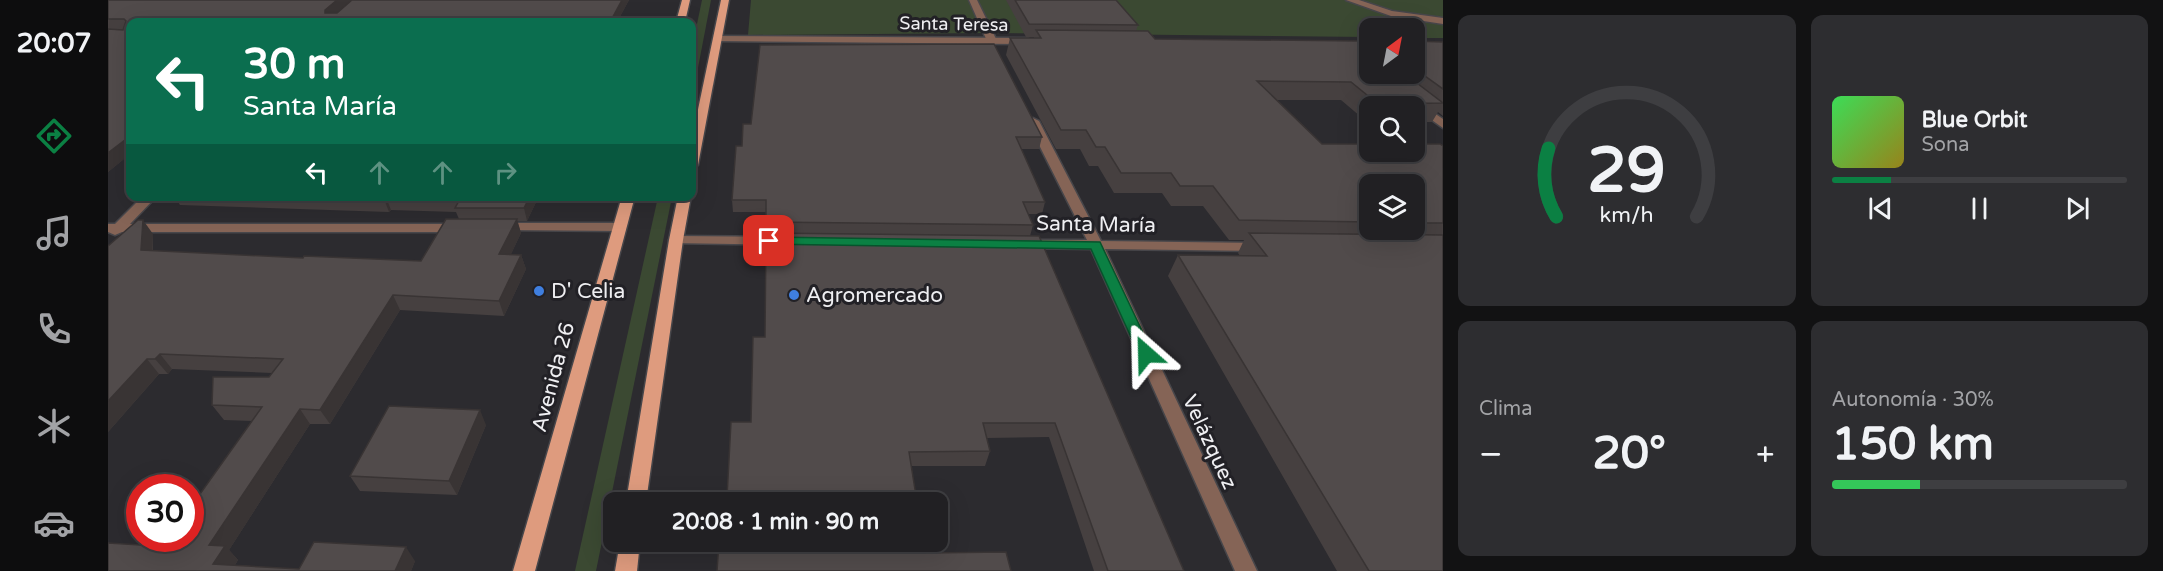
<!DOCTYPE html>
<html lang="es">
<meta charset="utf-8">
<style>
body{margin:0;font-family:"Varela Round",sans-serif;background:#2d2d30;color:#f1f3f6;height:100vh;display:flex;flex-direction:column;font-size:22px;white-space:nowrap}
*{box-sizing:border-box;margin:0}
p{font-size:20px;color:#a2a3a6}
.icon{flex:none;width:33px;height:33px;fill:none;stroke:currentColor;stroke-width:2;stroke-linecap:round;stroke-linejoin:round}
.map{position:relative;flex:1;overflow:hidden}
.side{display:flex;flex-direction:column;gap:15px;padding:15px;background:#121213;width:720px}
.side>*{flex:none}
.banner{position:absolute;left:18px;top:18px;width:570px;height:183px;border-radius:12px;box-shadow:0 6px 24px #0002,0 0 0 2px #3e3e41;background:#0b6e4f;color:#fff;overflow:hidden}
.needle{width:39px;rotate:32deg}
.buttons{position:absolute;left:1251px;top:18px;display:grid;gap:12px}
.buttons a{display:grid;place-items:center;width:66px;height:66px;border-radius:12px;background:#212023;box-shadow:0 6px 24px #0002,0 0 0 2px #3e3e41;font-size:30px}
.speed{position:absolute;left:18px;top:474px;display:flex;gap:12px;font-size:30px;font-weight:700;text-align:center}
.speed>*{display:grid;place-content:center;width:78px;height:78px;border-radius:50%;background:#212023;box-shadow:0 6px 24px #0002,0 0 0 2px #3e3e41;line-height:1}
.speed .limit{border:9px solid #d22;background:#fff;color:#111}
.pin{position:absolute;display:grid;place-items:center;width:51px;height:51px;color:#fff;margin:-26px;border-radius:12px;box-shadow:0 3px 9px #0006}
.me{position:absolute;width:66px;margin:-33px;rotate:335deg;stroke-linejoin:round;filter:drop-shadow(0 0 4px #0008)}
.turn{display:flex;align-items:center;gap:21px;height:126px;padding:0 18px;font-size:27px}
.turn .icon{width:78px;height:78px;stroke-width:2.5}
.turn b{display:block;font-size:42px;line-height:51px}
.lanes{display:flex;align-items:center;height:57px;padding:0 18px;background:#0003;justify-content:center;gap:30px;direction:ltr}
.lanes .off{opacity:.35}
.big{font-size:45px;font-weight:700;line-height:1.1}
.side .tile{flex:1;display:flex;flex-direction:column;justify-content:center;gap:9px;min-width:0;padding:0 21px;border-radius:12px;background:#2d2d30}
.side .dial{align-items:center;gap:0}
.dial svg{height:156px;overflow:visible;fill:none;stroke:#3e3e41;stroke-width:7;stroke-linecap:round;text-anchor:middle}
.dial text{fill:#f1f3f6;stroke:none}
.song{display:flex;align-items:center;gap:18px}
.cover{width:72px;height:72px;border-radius:9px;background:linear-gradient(135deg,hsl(130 70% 55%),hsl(50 70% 35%))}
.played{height:6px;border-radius:3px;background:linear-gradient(90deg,#0b8043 20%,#3e3e41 20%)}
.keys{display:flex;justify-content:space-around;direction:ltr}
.heat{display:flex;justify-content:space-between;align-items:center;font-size:33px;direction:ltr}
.charge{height:9px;border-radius:4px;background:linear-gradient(90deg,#34c759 30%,#3e3e41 0)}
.side .tiles{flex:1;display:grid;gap:15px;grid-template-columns:repeat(2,1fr)}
.trip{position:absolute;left:495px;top:492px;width:345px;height:60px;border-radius:12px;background:#212023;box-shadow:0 6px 24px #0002,0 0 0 2px #3e3e41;font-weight:700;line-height:60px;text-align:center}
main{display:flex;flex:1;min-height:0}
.tab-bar{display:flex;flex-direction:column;width:108px;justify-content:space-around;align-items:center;background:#0d0d0e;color:#a2a3a6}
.tab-bar .icon{width:42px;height:42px}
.tab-bar .on{color:#0b8043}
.tab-bar b{font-size:27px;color:#f1f3f6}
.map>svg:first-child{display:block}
.green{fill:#3b4932}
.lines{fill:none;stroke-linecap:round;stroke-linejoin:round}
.lane-casing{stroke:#47464a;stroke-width:3}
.street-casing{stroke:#47464a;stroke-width:3}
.primary-casing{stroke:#47464a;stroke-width:3}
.lane{fill:#856456;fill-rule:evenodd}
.street{fill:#856456;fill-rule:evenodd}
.primary{fill:#de9b7e;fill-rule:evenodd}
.wall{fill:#464040;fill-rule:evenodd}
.shaded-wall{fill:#393434}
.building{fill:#514b4b;stroke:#393434;stroke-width:1.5}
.route{fill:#0b8043;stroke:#07532c;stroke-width:1.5}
.shop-dot{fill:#3f7fe0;stroke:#222126;stroke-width:2}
.labels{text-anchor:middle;stroke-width:6;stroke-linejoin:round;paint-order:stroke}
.far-street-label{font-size:18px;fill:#efeff2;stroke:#222126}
.street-label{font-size:21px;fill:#efeff2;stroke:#222126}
.poi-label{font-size:21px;fill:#efeff2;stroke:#222126;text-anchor:start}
</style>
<main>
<nav class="tab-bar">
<b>20:07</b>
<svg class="icon on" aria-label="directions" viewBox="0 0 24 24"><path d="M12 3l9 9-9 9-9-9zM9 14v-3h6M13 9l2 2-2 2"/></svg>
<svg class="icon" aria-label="music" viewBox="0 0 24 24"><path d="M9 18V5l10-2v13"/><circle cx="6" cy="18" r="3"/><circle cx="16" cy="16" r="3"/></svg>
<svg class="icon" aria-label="phone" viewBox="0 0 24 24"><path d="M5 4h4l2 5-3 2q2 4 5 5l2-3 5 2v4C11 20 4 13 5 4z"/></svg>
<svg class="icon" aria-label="climate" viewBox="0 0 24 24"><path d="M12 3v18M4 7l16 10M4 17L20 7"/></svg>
<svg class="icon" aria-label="car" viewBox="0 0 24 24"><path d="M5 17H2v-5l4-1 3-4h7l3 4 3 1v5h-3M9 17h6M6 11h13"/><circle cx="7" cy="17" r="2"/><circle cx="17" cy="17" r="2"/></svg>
</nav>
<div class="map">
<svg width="1335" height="571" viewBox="0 0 1335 571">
<rect width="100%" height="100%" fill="#2c2b2f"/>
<!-- green -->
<g class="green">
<polygon points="594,0 603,0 584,99 584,48"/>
<polygon points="643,0 1335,0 1335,38 1307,38 1306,28 1262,28 1261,37 880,33 640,35"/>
<polygon points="550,197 564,197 488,571 467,571"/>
</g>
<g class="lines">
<!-- lane casing -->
<g class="lane-casing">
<g id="lane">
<polygon points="861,0 869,0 889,41 887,43 879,41"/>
<polygon points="1238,0 1251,0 1284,11 1335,18 1335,24 1283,16"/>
</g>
</g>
<!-- street casing -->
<g class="street-casing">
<g id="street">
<polygon points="607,36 919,38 924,41 919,44 610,41 607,40"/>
<polygon points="1311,103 1335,119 1335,128 1307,108 1307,104"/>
<polygon points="925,118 931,121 993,241 1152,243 1159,247 1152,251 997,249 1149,571 1127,571 983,249 915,248 908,244 915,240 979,240 919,121"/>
<polygon points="35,196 49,196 22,224 354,224 361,228 354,232 14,232 7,235 0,232 0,224 7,224"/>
<polygon points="393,223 511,223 518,227 511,231 388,230 386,227 388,224"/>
<polygon points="568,236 678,237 685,241 678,245 563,243 561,240"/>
</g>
</g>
<!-- primary casing -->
<g class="primary-casing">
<g id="primary">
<polygon points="574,0 582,0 577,22 568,22"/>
<polygon points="613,0 621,0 590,165 584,169 584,138"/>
<polygon points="514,196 527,196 427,571 405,571"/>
<polygon points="570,196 583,196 575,240 538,502 518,502 561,240"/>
<polygon points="512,542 532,542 529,571 507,571"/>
</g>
</g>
<!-- lane -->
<use href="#lane" class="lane"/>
<!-- street -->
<use href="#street" class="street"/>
<!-- primary -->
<use href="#primary" class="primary"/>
</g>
<!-- wall -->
<g class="wall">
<polygon points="0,0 521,0 509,22 22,22 22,154 0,172"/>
<path d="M898,0H1008L1030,25L1028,31L1047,39L1262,74H1306V41L1335,42V116L1330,112L1324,122H1306V106H1262V122H1259L1233,100H1168L1214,144L1335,146V571H1229L1060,276L1070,255L1132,256L1130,253L1136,240H1121L1095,206H1063L1054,193H1006L990,166H981L972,149H948L898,55L902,38H926V37H918ZM1262,184H1306V230H1262Z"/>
<polygon points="635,124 934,137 931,149 913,149 937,202 934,214 920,214 925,225 922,236 1076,571 986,571 941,437 879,438 882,451 877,466 803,466 619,497 643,422 657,337 658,212 625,212 624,200 634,146"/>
<polygon points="66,196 431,196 419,221 409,221 413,233 403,254 413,255 418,269 396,316 292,310 222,424 202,424 121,550 130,560 127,565 191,569 307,561 303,571 0,571 49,546 58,543 144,421 116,420 104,405 161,377 164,373 64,369 60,374 51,374 0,432 45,234 45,251 195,258 313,261 351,219 348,212 283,210 281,212 72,205"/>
<polygon points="378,425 349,495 252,491 242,476"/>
</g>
<!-- shaded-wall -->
<g class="shaded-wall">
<polygon points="229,0 244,0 221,20 217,13 217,10"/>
<polygon points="514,0 521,0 509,22 502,22"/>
<polygon points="22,136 22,154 0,172 0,153"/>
<polygon points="422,196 431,196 419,221 416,208"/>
<polygon points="278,197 283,210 281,212 276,199"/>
<polygon points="409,219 413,233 396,269 391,254"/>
<polygon points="35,220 45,234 44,265 33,250"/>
<polygon points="413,255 418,269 396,316 391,301"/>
<polygon points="285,295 292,310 222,424 212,410"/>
<polygon points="52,354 64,369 60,374 47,359"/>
<polygon points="39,359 51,374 0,432 0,401"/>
<polygon points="192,409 202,424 121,550 130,560 123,571 105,564 101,545"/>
<polygon points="372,410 378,425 349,495 341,481"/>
<polygon points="298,547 307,561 303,571 287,571"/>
</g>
<!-- building -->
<g class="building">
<polygon points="0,0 229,0 217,10 217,13 229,13 244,0 514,0 502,22 22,22 22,136 0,153 0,29 15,30 18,21 16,19 0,19"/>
<polygon points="907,0 1008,0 1030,25 921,24"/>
<polygon points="928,30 1040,31 1047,39 1254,41 1262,46 1262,74 1297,74 1335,103 1270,104 1243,82 1149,81 1214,144 1262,144 1262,152 1306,152 1306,144 1332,144 1335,146 1335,223 1306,223 1306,184 1262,184 1262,222 1131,220 1105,186 1072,186 1063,173 1013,173 997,147 988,147 978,130 953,130 902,38 933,38"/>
<polygon points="1306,41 1335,42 1335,89 1306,68"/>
<polygon points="886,44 934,137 908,137 937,202 915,202 925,225 658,222 658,200 624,200 628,146 634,146 635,124 643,124 652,45"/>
<polygon points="186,196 422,196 416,208 347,208 352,199 278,197 276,199"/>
<polygon points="338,219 409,219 391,254 413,255 391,301 285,295 212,410 192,409 101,545 117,546 105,564 191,569 206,542 298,547 287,571 0,571 0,543 49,546 52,542 58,543 61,538 82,538 82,508 154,407 104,405 105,377 161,377 175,359 52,354 47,359 39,359 0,401 0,246 30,220 35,220 33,250 195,258 196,256 313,261"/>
<polygon points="658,233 931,236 1076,571 1000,571 947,423 875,423 882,451 801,452 809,502 613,502 613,497 619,497 623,422 643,422 645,337 657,337"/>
<polygon points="1141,233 1335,235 1335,571 1261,571 1070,255 1159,256"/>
<polygon points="281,406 372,410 341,481 242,476"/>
<polygon points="611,542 816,542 817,553 898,552 903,571 609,571"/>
</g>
<!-- route -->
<polygon class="route" points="661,237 992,242 1045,354 1043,357 1032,357 983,249 656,244 655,241"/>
<!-- markers -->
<g class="shop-dot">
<circle cx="431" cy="291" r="6"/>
<circle cx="686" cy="295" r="6"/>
</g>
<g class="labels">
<!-- far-street labels -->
<g class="far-street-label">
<text transform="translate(846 24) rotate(1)" y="6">Santa Teresa</text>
</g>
<!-- street labels -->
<g class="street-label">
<text transform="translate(988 224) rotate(1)" y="7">Santa María</text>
<text transform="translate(445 377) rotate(-75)" y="7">Avenida 26</text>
<text transform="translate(1102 442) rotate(65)" y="7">Velázquez</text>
</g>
<!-- poi labels -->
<g class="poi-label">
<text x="443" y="298">D' Celia</text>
<text x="698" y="302">Agromercado</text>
</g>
</g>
</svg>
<div class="buttons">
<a><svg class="needle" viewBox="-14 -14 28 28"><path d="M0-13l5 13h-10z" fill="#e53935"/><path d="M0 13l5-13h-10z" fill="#a2a3a6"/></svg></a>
<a><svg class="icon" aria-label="search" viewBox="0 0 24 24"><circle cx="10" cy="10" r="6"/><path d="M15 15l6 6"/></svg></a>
<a><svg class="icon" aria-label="layers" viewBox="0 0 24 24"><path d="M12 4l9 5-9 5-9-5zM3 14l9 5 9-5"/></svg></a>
</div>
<div class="speed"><div class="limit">30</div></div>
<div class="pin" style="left:661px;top:241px;background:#d93025"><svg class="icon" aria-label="arrive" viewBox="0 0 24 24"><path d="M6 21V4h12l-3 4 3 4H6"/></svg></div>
<svg class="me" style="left:1038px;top:354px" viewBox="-20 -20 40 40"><path d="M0-17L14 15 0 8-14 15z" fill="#0b8043" stroke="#fff" stroke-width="4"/></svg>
<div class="trip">20:08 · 1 min · 90 m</div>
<div class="banner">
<div class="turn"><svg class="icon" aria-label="left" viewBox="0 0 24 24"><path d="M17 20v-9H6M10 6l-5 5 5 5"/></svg><div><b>30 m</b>Santa María</div></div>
<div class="lanes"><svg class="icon" aria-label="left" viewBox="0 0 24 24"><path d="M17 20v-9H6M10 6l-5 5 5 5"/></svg><svg class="icon off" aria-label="ahead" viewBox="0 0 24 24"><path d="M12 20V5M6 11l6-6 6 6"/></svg><svg class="icon off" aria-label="ahead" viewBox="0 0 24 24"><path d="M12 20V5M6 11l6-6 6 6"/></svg><svg class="icon off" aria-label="right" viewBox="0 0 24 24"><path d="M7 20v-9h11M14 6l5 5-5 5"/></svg></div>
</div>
</div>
<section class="side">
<div class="tiles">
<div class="tile dial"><svg viewBox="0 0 100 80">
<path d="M14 69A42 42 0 1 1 86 69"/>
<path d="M14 69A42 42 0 0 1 10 34" stroke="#0b8043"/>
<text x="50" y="56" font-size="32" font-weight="700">29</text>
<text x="50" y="72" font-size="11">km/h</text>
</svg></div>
<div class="tile">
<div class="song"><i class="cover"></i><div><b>Blue Orbit</b><p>Sona</p></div></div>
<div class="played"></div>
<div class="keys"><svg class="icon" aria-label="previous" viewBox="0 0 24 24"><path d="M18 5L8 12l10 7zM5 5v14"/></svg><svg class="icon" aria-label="pause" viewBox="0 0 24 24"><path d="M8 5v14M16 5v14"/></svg><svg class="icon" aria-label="next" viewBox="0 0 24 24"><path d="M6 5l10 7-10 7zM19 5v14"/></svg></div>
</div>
<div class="tile"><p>Clima</p>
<div class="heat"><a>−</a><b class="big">20°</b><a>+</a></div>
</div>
<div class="tile"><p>Autonomía · 30%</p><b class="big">150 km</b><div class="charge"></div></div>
</div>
</section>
</main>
